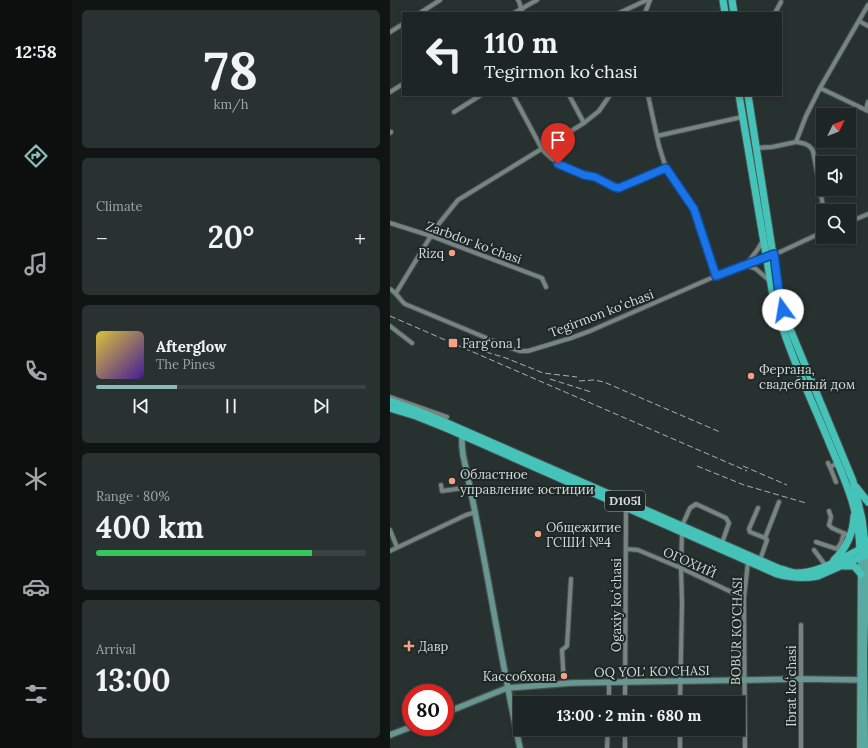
<!DOCTYPE html>
<meta charset="utf-8">
<style>
body{margin:0;font-family:Lora,serif;background:#2a3231;color:#f1f3f6;height:100vh;display:flex;flex-direction:column;font-size:15px;white-space:nowrap}
*{box-sizing:border-box;margin:0}
p{font-size:13px;color:#a0a5a6}
.icon{flex:none;width:22px;height:22px;fill:none;stroke:currentColor;stroke-width:2;stroke-linecap:round;stroke-linejoin:round}
.map{position:relative;flex:1;overflow:hidden}
.details{display:flex;flex-direction:column;gap:10px;padding:10px;background:#101514;width:318px}
.details>*{flex:none}
.guide{position:absolute;left:12px;top:12px;width:380px;height:84px;border-radius:0px;box-shadow:0 2px 6px #0003,0 0 0 1px #3b4341;background:#1d2624;color:#f1f3f6;overflow:hidden}
.needle{width:26px;rotate:47deg}
.tools{position:absolute;left:426px;top:108px;display:grid;gap:8px}
.tools a{display:grid;place-items:center;width:40px;height:40px;border-radius:0px;background:#1d2624;box-shadow:0 2px 6px #0003,0 0 0 1px #3b4341;font-size:20px}
.speed{position:absolute;left:12px;top:684px;display:flex;gap:8px;font-size:20px;font-weight:700;text-align:center}
.speed>*{display:grid;place-content:center;width:52px;height:52px;border-radius:50%;background:#1d2624;box-shadow:0 2px 6px #0003,0 0 0 1px #3b4341;line-height:1}
.speed .limit{border:6px solid #d22;background:#fff;color:#111}
.pin{position:absolute;display:grid;place-items:center;width:34px;height:34px;color:#fff;margin:-41px -17px;border-radius:50% 50% 50% 0;rotate:-45deg;box-shadow:0 0 4px #0007}
.pin .icon{rotate:45deg}
.me{position:absolute;width:44px;margin:-22px;rotate:347deg;stroke-linejoin:round;filter:drop-shadow(0 0 3px #0008)}
.turn{display:flex;align-items:center;gap:14px;height:84px;padding:0 16px;font-size:18px}
.turn .icon{width:52px;height:52px;stroke-width:2.5}
.turn b{display:block;font-size:28px;line-height:34px}
.big{font-size:30px;font-weight:700;line-height:1.1}
.details .widget{flex:1;display:flex;flex-direction:column;justify-content:center;gap:6px;min-width:0;padding:0 14px;border-radius:6px;background:#2a3231}
.details .dial{align-items:center;gap:0}
.dial b{font-size:52px;line-height:1}
.song{display:flex;align-items:center;gap:12px}
.cover{width:48px;height:48px;border-radius:6px;background:linear-gradient(135deg,hsl(50 70% 55%),hsl(260 70% 35%))}
.played{height:4px;border-radius:2px;background:linear-gradient(90deg,#8bbbb9 30%,#3b4341 30%)}
.keys{display:flex;justify-content:space-around;direction:ltr}
.heat{display:flex;justify-content:space-between;align-items:center;font-size:22px;direction:ltr}
.charge{height:6px;border-radius:3px;background:linear-gradient(90deg,#34c759 80%,#3b4341 0)}
.trip{position:absolute;left:123px;top:696px;width:232px;height:40px;border-radius:0px;background:#1d2624;box-shadow:0 2px 6px #0003,0 0 0 1px #3b4341;font-weight:700;line-height:40px;text-align:center}
main{display:flex;flex:1;min-height:0}
.menu{display:flex;flex-direction:column;width:72px;justify-content:space-around;align-items:center;background:#0c0f0e;color:#a0a5a6}
.menu .icon{width:28px;height:28px}
.menu .on{color:#8bbbb9}
.menu b{font-size:18px;color:#f1f3f6}
.map>svg:first-child{display:block}
.lines{fill:none;stroke-linecap:round;stroke-linejoin:round}
.street-casing{stroke:#46504e;stroke-width:6}
.secondary-casing{stroke:#46504e;stroke-width:8}
.primary-casing{stroke:#46504e;stroke-width:8}
.highway-casing{stroke:#46504e;stroke-width:9}
.street{stroke:#778482;stroke-width:4}
.secondary{stroke:#689792;stroke-width:5.5}
.primary{stroke:#5aaaa2;stroke-width:6}
.highway{stroke:#46c3b8;stroke-width:7}
.rail{stroke:#aab2b1;stroke-width:1;stroke-dasharray:6 3;stroke-linecap:butt}
.route-casing{stroke:#114b97;stroke-width:10}
.route{stroke:#1a73e8;stroke-width:7}
.poi-dot{fill:#f49f86;stroke:#1d2826;stroke-width:1.5}
.labels{text-anchor:middle;stroke-width:4;stroke-linejoin:round;paint-order:stroke}
.shield{fill:#1d2826;stroke:#9da5a4;stroke-width:1}
.shield-label{font-size:12px;font-weight:bold;fill:#d4dbda}
.street-label{font-size:13px;fill:#d4dbda;stroke:#1d2826}
.poi-label{font-size:13px;fill:#d4dbda;stroke:#1d2826;text-anchor:start}
</style>
<main>
<nav class="menu">
<b>12:58</b>
<svg class="icon on" aria-label="directions" viewBox="0 0 24 24"><path d="M12 3l9 9-9 9-9-9zM9 14v-3h6M13 9l2 2-2 2"/></svg>
<svg class="icon" aria-label="music" viewBox="0 0 24 24"><path d="M9 18V5l10-2v13"/><circle cx="6" cy="18" r="3"/><circle cx="16" cy="16" r="3"/></svg>
<svg class="icon" aria-label="phone" viewBox="0 0 24 24"><path d="M5 4h4l2 5-3 2q2 4 5 5l2-3 5 2v4C11 20 4 13 5 4z"/></svg>
<svg class="icon" aria-label="climate" viewBox="0 0 24 24"><path d="M12 3v18M4 7l16 10M4 17L20 7"/></svg>
<svg class="icon" aria-label="car" viewBox="0 0 24 24"><path d="M5 17H2v-5l4-1 3-4h7l3 4 3 1v5h-3M9 17h6M6 11h13"/><circle cx="7" cy="17" r="2"/><circle cx="17" cy="17" r="2"/></svg>
<svg class="icon" aria-label="filters" viewBox="0 0 24 24"><path d="M4 7h16M4 17h16"/><circle cx="9" cy="7" r="2"/><circle cx="15" cy="17" r="2"/></svg>
</nav>
<section class="details">
<div class="widget dial"><b>78</b><p>km/h</p></div>
<div class="widget"><p>Climate</p>
<div class="heat"><a>−</a><b class="big">20°</b><a>+</a></div>
</div>
<div class="widget">
<div class="song"><i class="cover"></i><div><b>Afterglow</b><p>The Pines</p></div></div>
<div class="played"></div>
<div class="keys"><svg class="icon" aria-label="previous" viewBox="0 0 24 24"><path d="M18 5L8 12l10 7zM5 5v14"/></svg><svg class="icon" aria-label="pause" viewBox="0 0 24 24"><path d="M8 5v14M16 5v14"/></svg><svg class="icon" aria-label="next" viewBox="0 0 24 24"><path d="M6 5l10 7-10 7zM19 5v14"/></svg></div>
</div>
<div class="widget"><p>Range · 80%</p><b class="big">400 km</b><div class="charge"></div></div>
<div class="widget"><p>Arrival</p><b class="big">13:00</b></div>
</section>
<div class="map">
<svg width="478" height="748" viewBox="0 0 478 748">
<rect width="100%" height="100%" fill="#273230"/>
<g class="lines">
<!-- street casing -->
<g class="street-casing">
<g id="street">
<path d="M128,0C131,4 130,9 133,13"/>
<polyline points="30,13 50,0"/>
<polyline points="124,13 147,0"/>
<polyline points="229,13 257,0"/>
<polyline points="255,13 260,0"/>
<polyline points="385,13 391,2"/>
<polyline points="469,21 478,26"/>
<polyline points="0,32 13,24"/>
<polyline points="430,88 478,111"/>
<polyline points="0,92 13,84"/>
<path d="M123,95L152,149C162,161 179,171 194,175C198,176 202,176 206,178C214,181 220,187 229,188L276,168"/>
<polyline points="179,95 194,123"/>
<polyline points="258,95 269,146 276,168 304,209 326,276"/>
<polyline points="476,110 478,102"/>
<polyline points="64,112 91,95"/>
<polyline points="0,133 1,132"/>
<polyline points="267,136 352,117"/>
<path d="M406,142C413,143 420,144 423,151L434,211"/>
<polyline points="366,148 382,147 406,142 416,116 430,88 478,5"/>
<polyline points="459,167 464,170"/>
<polyline points="459,222 478,214"/>
<polyline points="0,223 41,236 152,278 156,287"/>
<polyline points="373,240 368,249 356,265 366,269 380,281"/>
<path d="M0,289C7,293 9,299 15,304L118,347L130,351H138L181,338L200,331L326,276L390,252L433,232"/>
<polyline points="6,293 47,226 68,200 194,123 209,111 220,95"/>
<polyline points="0,326 22,343"/>
<polyline points="0,397 57,417"/>
<polyline points="438,463 440,467 448,463"/>
<polyline points="440,467 446,482"/>
<polyline points="51,485 52,491 80,487"/>
<polyline points="368,508 359,529 360,532 375,538"/>
<polyline points="439,511 441,517 439,525 442,528 460,536"/>
<polyline points="292,526 300,508 306,504 336,518 339,523 332,543"/>
<polyline points="0,530 7,547"/>
<polyline points="426,542 447,549 451,543 454,533"/>
<polyline points="236,549 248,550 291,568 354,598"/>
<polyline points="424,550 436,566"/>
<polyline points="0,551 76,515 86,512"/>
<polyline points="370,560 377,540 375,538 389,502"/>
<polyline points="174,684 172,650 177,646 181,579"/>
<polyline points="219,703 219,682"/>
<polyline points="235,703 236,507"/>
<polyline points="290,703 292,603 291,568 292,532"/>
<polyline points="217,748 218,729"/>
<polyline points="235,748 235,729"/>
<polyline points="290,748 290,729"/>
<polyline points="355,748 354,598 358,562"/>
<polyline points="411,748 411,625"/>
</g>
</g>
<!-- secondary casing -->
<g class="secondary-casing">
<g id="secondary">
<path d="M72,432V445L73,455C95,552 109,651 130,748"/>
<polyline points="55,713 117,688 181,683 235,682 411,679 474,680"/>
<polyline points="0,735 21,727"/>
</g>
</g>
<!-- primary casing -->
<g class="primary-casing">
<g id="primary">
<polyline points="470,748 471,557"/>
<polyline points="475,748 474,654 477,554"/>
</g>
</g>
<!-- highway casing -->
<g class="highway-casing">
<g id="highway">
<polyline points="333,0 335,13"/>
<polyline points="342,0 344,13"/>
<path d="M349,95L383,296C396,347 421,398 441,447C457,485 469,510 470,552"/>
<polyline points="358,95 389,293 398,324 463,481 472,519 476,551"/>
<path d="M0,401L28,411L57,423L390,569C395,570 400,572 405,573C431,574 455,555 478,546"/>
<path d="M0,408L26,416L56,428L387,574C401,578 413,579 428,576L478,554"/>
<polyline points="466,487 478,502"/>
<path d="M444,560C457,548 463,533 464,516"/>
<polyline points="454,566 464,566 471,574"/>
</g>
</g>
<!-- street -->
<use href="#street" class="street"/>
<!-- secondary -->
<use href="#secondary" class="secondary"/>
<!-- primary -->
<use href="#primary" class="primary"/>
<!-- highway -->
<use href="#highway" class="highway"/>
<!-- rail -->
<g class="rail">
<polyline points="0,316 357,471"/>
<polyline points="96,352 116,358 153,373 187,377"/>
<polyline points="160,379 201,392"/>
<polyline points="189,381 204,380 214,382 330,432"/>
<polyline points="307,466 354,485 416,503"/>
<polyline points="353,466 397,485"/>
</g>
</g>
<g class="lines">
<!-- route casing -->
<g class="route-casing">
<polyline id="route" points="168,164 194,175 205,177 224,187 229,188 276,168 304,209 326,276 384,254 389,293 393,310"/>
</g>
<!-- route -->
<use href="#route" class="route"/>
</g>
<!-- markers -->
<g class="poi-dot">
<circle cx="62" cy="253" r="4"/>
<rect x="58" y="338" width="10" height="10" rx="2"/>
<circle cx="361" cy="376" r="4"/>
<circle cx="62" cy="481" r="4"/>
<circle cx="148" cy="534" r="4"/>
<path d="M17 640h4v4h4v4h-4v4h-4v-4h-4v-4h4z"/>
<circle cx="174" cy="676" r="4"/>
</g>
<g class="labels">
<!-- shield labels -->
<rect class="shield" x="215" y="491" width="40" height="20" rx="3"/>
<g class="shield-label">
<text x="235" y="505">D105l</text>
</g>
<!-- street labels -->
<g class="street-label">
<text transform="translate(84 242) rotate(20)" y="5">Zarbdor koʻchasi</text>
<text transform="translate(211 313) rotate(-21)" y="5">Tegirmon koʻchasi</text>
<text transform="translate(300 562) rotate(24)" y="5">ОГОХИЙ</text>
<text transform="translate(226 605) rotate(-90)" y="5">Ogaxiy koʻchasi</text>
<text transform="translate(346 631) rotate(-89)" y="5">BOBUR KO'CHASI</text>
<text transform="translate(262 671) rotate(-1)" y="5">OQ YOL' KO'CHASI</text>
<text transform="translate(401 686) rotate(-90)" y="5">Ibrat koʻchasi</text>
</g>
<!-- poi labels -->
<g class="poi-label">
<text x="54" y="258" text-anchor="end">Rizq</text>
<text x="72" y="348">Farg‘ona 1</text>
<text x="369" y="374">Фергана,<tspan x="369" dy="15">свадебный дом</tspan></text>
<text x="70" y="479">Областное<tspan x="70" dy="15">управление юстиции</tspan></text>
<text x="156" y="532">Общежитие<tspan x="156" dy="15">ГСШИ №4</tspan></text>
<text x="28" y="651">Давр</text>
<text x="166" y="681" text-anchor="end">Кассобхона</text>
</g>
</g>
</svg>
<div class="tools">
<a><svg class="needle" viewBox="-14 -14 28 28"><path d="M0-13l5 13h-10z" fill="#e53935"/><path d="M0 13l5-13h-10z" fill="#a0a5a6"/></svg></a>
<a><svg class="icon" aria-label="sound" viewBox="0 0 24 24"><path d="M4 9h4l5-4v14l-5-4H4zM17 9q2 3 0 6"/></svg></a>
<a><svg class="icon" aria-label="search" viewBox="0 0 24 24"><circle cx="10" cy="10" r="6"/><path d="M15 15l6 6"/></svg></a>
</div>
<div class="speed"><div class="limit">80</div></div>
<div class="pin" style="left:168px;top:164px;background:#d93025"><svg class="icon" aria-label="arrive" viewBox="0 0 24 24"><path d="M6 21V4h12l-3 4 3 4H6"/></svg></div>
<svg class="me" style="left:393px;top:310px" viewBox="-20 -20 40 40"><circle r="19" fill="#fff"/><path d="M0-13L10 11 0 6-10 11z" fill="#1a73e8"/></svg>
<div class="trip">13:00 · 2 min · 680 m</div>
<div class="guide">
<div class="turn"><svg class="icon" aria-label="left" viewBox="0 0 24 24"><path d="M17 20v-9H6M10 6l-5 5 5 5"/></svg><div><b>110 m</b>Tegirmon koʻchasi</div></div>
</div>
</div>
</main>
